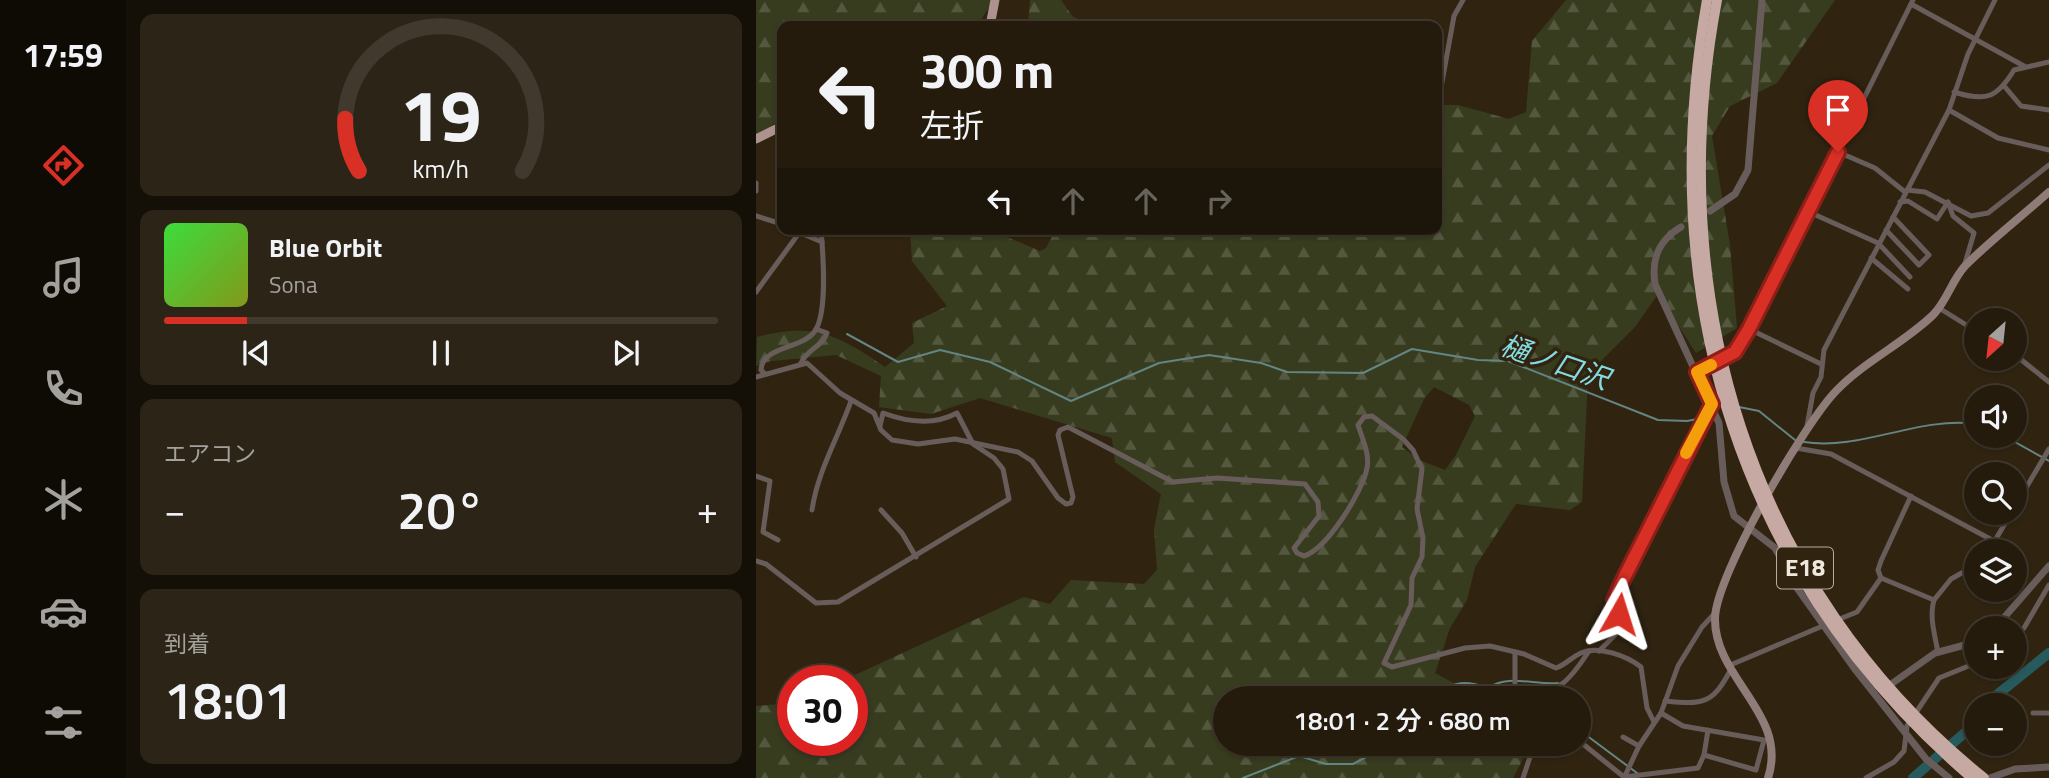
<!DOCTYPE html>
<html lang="ja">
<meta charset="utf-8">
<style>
body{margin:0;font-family:"Titillium Web","Noto Sans JP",sans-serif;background:#2c2416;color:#f1f3f6;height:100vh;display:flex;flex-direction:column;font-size:26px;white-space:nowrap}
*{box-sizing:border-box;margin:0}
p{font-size:23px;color:#a3a19d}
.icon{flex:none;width:38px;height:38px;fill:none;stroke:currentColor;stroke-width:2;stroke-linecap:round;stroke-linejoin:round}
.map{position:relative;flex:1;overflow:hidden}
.sheet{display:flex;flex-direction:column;gap:14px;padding:14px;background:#140f07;width:630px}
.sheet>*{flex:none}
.hud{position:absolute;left:21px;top:21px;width:665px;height:214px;border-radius:14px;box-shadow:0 2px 5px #0004,0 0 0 2px #41392e;background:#241b0d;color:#f1f3f6;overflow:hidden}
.needle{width:46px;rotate:207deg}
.tools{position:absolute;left:1208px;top:308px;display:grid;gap:14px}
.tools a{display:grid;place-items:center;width:63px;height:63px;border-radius:50%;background:#241b0d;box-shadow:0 2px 5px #0004,0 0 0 2px #41392e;font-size:35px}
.speed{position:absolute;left:21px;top:665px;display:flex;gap:14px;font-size:35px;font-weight:700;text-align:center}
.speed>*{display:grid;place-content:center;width:91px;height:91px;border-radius:50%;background:#241b0d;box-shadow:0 2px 5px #0004,0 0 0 2px #41392e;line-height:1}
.speed .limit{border:10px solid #d22;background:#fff;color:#111}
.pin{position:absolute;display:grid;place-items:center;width:60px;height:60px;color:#fff;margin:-72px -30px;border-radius:50% 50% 50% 0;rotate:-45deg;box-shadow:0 0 7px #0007}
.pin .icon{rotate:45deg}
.me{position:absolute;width:77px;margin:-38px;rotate:6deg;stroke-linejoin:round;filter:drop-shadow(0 0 5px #0008)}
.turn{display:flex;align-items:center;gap:24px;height:147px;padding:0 28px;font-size:32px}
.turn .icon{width:91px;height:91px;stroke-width:2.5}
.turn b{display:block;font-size:49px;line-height:60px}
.lanes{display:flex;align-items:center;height:66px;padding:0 28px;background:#0003;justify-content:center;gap:35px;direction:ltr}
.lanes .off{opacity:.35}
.big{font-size:52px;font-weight:600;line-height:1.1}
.sheet .widget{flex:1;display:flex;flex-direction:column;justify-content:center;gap:10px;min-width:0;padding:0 24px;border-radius:14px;background:#2c2416}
.sheet .dial{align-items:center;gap:0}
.dial svg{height:182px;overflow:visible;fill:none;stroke:#41392e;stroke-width:7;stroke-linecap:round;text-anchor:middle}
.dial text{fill:#f1f3f6;stroke:none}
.song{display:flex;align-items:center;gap:21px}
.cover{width:84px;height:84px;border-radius:10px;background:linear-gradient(135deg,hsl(120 70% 55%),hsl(70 70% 35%))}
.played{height:7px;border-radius:4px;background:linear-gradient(90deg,#d93025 15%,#41392e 15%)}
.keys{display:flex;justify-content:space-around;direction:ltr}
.heat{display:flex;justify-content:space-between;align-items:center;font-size:38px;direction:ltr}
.trip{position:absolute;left:457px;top:686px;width:378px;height:70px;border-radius:35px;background:#241b0d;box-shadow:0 2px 5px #0004,0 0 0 2px #41392e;font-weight:600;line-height:70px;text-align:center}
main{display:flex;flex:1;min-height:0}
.tab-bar{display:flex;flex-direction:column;width:126px;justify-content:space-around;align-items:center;background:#0e0b05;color:#a3a19d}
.tab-bar .icon{width:49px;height:49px}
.tab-bar .current{color:#d93025}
.tab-bar b{font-size:32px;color:#f1f3f6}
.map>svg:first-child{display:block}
.forest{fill:url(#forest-firs);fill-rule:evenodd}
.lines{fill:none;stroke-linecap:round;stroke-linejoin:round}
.stream{stroke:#638583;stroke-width:2}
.river{stroke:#275a5d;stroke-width:10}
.minor{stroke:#695d5b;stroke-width:5}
.tertiary{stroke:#695d5b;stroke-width:7}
.secondary{stroke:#8f7c79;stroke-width:8}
.primary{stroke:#ac9390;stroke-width:9}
.motorway{stroke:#c7a9a4;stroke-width:10}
.route-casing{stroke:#8d1f18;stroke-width:18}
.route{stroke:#d93025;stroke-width:12}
.slow{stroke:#f59e0b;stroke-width:12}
.labels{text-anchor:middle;stroke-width:7;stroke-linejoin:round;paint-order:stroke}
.shield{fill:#302411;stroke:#b6ad9f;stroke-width:2}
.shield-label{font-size:24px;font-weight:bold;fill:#f0e8dc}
.water-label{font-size:28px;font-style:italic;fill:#84dbe1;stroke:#302411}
</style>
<main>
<nav class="tab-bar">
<b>17:59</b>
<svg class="icon current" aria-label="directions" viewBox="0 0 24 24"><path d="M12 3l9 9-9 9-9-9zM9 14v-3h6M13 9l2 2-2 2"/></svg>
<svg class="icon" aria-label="music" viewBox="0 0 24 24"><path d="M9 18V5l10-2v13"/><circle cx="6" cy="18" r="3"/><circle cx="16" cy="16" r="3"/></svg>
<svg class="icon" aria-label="phone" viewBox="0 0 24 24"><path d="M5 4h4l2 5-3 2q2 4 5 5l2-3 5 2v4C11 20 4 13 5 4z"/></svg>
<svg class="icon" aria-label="climate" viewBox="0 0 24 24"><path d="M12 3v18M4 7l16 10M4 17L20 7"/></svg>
<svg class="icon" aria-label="car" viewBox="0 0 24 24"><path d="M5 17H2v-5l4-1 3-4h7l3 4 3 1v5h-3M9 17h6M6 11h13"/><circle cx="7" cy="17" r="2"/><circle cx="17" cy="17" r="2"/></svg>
<svg class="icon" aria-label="filters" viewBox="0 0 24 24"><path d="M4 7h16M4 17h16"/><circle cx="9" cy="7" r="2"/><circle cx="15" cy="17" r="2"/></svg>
</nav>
<section class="sheet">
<div class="widget dial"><svg viewBox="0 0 100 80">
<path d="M14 69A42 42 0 1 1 86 69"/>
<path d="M14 69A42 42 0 0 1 8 46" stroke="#d93025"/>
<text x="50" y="56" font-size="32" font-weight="700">19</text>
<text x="50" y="72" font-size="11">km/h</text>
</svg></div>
<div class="widget">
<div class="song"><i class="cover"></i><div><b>Blue Orbit</b><p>Sona</p></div></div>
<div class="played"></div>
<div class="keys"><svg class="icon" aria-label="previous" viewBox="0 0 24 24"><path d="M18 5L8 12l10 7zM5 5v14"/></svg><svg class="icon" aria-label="pause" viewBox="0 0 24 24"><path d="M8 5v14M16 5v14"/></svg><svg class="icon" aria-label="next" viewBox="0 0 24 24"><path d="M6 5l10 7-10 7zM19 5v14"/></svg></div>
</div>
<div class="widget"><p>エアコン</p>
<div class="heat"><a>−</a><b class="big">20°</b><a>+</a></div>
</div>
<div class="widget"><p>到着</p><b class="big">18:01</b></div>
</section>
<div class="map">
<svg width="1293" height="778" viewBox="0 0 1293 778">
<defs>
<pattern id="forest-firs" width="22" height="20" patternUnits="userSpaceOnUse" patternTransform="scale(1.75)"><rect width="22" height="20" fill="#373c1f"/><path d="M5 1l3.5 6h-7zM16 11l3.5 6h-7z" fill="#54583f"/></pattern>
</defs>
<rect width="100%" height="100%" fill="#302411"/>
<!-- forest -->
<g class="forest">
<polygon points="0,0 238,0 224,21 214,26 26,26 26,117 0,138"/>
<polygon points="274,0 305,0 317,17 342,26 272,26"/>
<path d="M810,0H1079L1021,83L974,106L956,136L974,245L981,328L940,353L902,294L879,327L832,374L826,502L814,510L760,504L719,567L711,600L694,628L679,673L725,698H469V744H761L767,759L757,778H0V706L37,703V740H96V681H86L268,597L294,604L315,580L388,584L401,570L398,529L405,494L359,462L356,438L224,398L175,414L123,407L125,376L80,355L15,361L0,366L1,337C59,322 82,335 129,367L158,343L156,323L191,306L156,261L154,229H243L251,237L284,251L290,248L300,229H681V105H702L753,119L770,112L776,41ZM678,387L713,405L719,416L700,455L689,470L663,460L646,447L668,399Z"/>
</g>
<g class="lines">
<!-- stream -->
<g class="stream">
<polyline points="91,334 142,362 184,350 234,362 315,401 403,363 453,355 505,363 531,372 607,373 656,349 722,360 752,361 902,420 931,421 947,418"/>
<polyline points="983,407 1003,411 1039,440"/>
<polyline points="1248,436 1293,461"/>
<path d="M1048,442C1105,451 1163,416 1220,424"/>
<polyline points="807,685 816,698"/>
<path d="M671,698C696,684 704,678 732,688C752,674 778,685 802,683"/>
<polyline points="822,711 826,732 881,773"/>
<polyline points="487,778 543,756 570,764 597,764 618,753 624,744"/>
</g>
<!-- river -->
<g class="river">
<polyline points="1234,705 1242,694 1293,653"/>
<polyline points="1157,778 1220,723"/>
</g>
<!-- minor -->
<g class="minor">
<polyline points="1155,4 1268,66"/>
<polyline points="1249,87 1265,106 1293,110"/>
<path d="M1198,92C1230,102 1241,98 1258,70L1293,62"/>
<polyline points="681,96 684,93 698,16 707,0"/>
<polyline points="1193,110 1242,138 1293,150"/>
<polyline points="1082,152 1119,168 1149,192"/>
<polyline points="0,183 0,191"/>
<polyline points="1151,190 1169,192 1215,216 1232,213 1293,165"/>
<polyline points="1144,202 1152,201 1181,219 1192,202"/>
<polyline points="1192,202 1197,216 1218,233 1209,263"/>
<polyline points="1053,212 1122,243 1154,277"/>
<polyline points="0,216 26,224"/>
<polyline points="35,229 66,242"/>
<polyline points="1130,230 1163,265 1173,255 1137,217"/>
<polyline points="1115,258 1152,289"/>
<polyline points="0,292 46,229"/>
<polyline points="1183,308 1220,331"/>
<polyline points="993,329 1065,364"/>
<polyline points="1258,354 1293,382"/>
<path d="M45,363C51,349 66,347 71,333L60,329"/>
<polyline points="941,372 979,352 993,329 1157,0"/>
<path d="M9,374L5,370C6,346 47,349 59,331C72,312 67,253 65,229"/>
<path d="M0,377L51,363L84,393L118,413L125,430L136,440L162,444L199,439L262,452L276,461L302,498L310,504L315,503L317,497L302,435L304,430L312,427L417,482L461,478L549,484L562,502L563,516L538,548L541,553L548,556C571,549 607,491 611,468C614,454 606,438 602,425L608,417L616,416L647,439L657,450L666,469L661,509L667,538L666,557L656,578L655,605L628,663L636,667L709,648L734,646L768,654L800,668C809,665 816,657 825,653C842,645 871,656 885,667L891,708L898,722"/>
<polyline points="1051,426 1057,393 1065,377 1068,350 1193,110 1212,54 1239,0"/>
<polyline points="1040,448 1075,454 1238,541"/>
<polyline points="0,476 14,481 7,532 22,540"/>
<polyline points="1258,508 1293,449"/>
<path d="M56,510C62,470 82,438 95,401"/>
<polyline points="125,510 146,533 160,557"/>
<polyline points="1233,551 1255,513"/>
<path d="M0,561L10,564L60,603L82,602L253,499L247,469L238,458L217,444L201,413C177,426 151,422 127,413L124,426"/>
<polyline points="1125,578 1178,600 1195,579 1220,565"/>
<polyline points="1125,578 1122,570 1125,561 1155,496"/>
<path d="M1178,600C1173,617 1179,635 1182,653"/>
<polyline points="1081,620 1101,612 1125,578"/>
<polyline points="1258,637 1268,628 1293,585"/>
<polyline points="843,651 863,631 862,610 858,600 956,404"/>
<polyline points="972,666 1069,625"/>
<polyline points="759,687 759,652"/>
<polyline points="761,689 773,698"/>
<path d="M739,698L746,687C798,686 799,703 833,651"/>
<path d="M909,701C947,705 957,704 975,669"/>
<polyline points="905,713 927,726 1008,740 1000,770 948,755"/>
<polyline points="1277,713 1293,713"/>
<polyline points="867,737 883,746"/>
<polyline points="822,740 868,777 942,768 948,755 952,730"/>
<polyline points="767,778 774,757 772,744"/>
<polyline points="868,778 883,746 905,713 922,666 946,627 959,613"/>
<polyline points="1110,778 1138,762 1148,751 1151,726 1183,678 1220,663"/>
</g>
<!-- tertiary -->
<g class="tertiary">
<polyline points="954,211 979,194 992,170 1006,0"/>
<path d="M925,227C903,240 895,258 899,284L963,423L968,482L978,516L1019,548L1041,588L1098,668L1170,759L1193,778"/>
<polyline points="1239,628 1293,566"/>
<polyline points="1131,687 1179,653 1220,642"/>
<polyline points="1234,778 1259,769 1293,767"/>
</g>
<!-- secondary -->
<path class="secondary" d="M1012,778C1033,714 958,679 959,618C960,575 1049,422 1081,390C1109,361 1148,343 1177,315C1191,301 1196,280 1209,266C1235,240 1265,217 1293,192"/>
<!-- primary -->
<g class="primary">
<polyline points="234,26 239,0"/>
<polyline points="0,139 26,126"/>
</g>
<!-- motorway -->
<g class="motorway">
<path d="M951,0C898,299 983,578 1216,778"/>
<path d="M961,0C906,293 991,587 1228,778"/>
</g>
</g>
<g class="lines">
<!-- route casing -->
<g class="route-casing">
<polyline id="route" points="863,614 858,600 864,586 956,404 941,372 979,352 993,329 1082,152"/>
</g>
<!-- route -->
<use href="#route" class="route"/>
<!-- slow -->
<polyline class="slow" points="930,453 956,404 941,372 955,365"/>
</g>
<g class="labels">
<!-- shield labels -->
<rect class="shield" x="1021" y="547.5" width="56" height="41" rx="5"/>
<g class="shield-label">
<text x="1049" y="576">E18</text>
</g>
<!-- water labels -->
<g class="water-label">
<text transform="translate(799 362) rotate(19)" y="10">樋ノ口沢</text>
</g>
</g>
</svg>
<div class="tools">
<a><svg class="needle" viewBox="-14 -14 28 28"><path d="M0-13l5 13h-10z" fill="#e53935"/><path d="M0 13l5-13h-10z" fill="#a3a19d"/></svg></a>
<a><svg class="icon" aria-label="sound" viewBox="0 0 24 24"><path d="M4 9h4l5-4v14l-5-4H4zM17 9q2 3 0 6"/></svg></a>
<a><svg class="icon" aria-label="search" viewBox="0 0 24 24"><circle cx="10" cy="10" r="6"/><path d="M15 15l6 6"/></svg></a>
<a><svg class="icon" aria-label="layers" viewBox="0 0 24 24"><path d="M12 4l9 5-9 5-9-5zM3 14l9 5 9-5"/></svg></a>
<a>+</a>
<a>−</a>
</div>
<div class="speed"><div class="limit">30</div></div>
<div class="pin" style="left:1082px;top:152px;background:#d93025"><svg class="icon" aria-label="arrive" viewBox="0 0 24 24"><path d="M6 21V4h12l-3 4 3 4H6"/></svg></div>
<svg class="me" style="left:863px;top:614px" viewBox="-20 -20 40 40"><path d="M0-17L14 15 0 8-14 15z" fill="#d93025" stroke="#fff" stroke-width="4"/></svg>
<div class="trip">18:01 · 2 分 · 680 m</div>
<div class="hud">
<div class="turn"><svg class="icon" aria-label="left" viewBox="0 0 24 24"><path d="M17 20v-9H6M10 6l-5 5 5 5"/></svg><div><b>300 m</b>左折</div></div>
<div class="lanes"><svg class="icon" aria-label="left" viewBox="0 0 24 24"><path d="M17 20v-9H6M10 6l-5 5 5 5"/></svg><svg class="icon off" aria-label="ahead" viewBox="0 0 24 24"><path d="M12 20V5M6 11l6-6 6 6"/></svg><svg class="icon off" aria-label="ahead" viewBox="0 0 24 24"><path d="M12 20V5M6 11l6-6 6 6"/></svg><svg class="icon off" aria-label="right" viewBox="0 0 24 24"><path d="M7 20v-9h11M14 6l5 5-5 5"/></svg></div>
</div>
</div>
</main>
